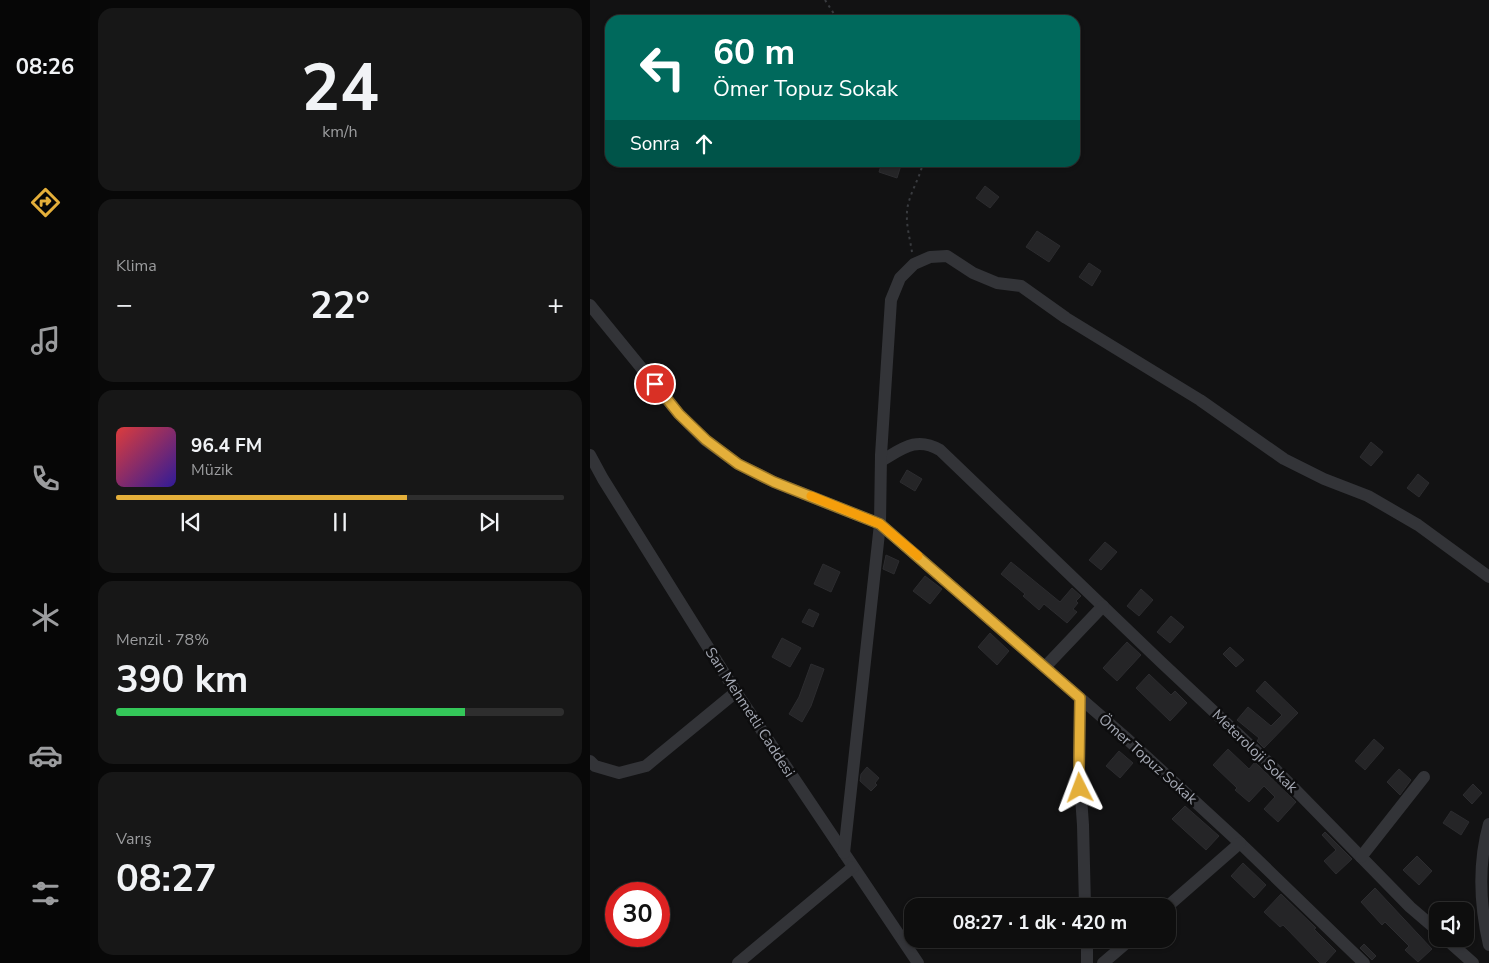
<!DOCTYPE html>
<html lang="tr">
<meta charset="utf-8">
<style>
body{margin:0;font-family:"Nunito Sans",sans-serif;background:#171717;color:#f1f3f6;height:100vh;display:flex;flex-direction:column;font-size:19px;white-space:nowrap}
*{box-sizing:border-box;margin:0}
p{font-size:16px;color:#9b9c9e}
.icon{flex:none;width:28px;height:28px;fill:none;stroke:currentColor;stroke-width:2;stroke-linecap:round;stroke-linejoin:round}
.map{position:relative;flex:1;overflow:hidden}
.details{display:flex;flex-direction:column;gap:8px;padding:8px;background:#080808;width:500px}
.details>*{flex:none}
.guide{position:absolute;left:15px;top:15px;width:475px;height:152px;border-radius:15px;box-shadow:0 1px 4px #0004,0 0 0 1px #2e2e2e;background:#00695c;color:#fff;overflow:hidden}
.buttons{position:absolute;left:839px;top:902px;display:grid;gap:10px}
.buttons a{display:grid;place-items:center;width:45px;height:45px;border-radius:10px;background:#0e0e0e;box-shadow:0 1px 4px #0004,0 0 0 1px #2e2e2e;font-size:25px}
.speed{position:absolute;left:15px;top:882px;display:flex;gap:10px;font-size:25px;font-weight:700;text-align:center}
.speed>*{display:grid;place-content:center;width:65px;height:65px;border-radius:50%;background:#0e0e0e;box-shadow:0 1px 4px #0004,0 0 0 1px #2e2e2e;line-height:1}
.speed .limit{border:8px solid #d22;background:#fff;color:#111}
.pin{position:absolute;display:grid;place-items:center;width:42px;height:42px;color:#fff;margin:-21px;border:2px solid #fff;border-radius:50%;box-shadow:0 1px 5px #0007}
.me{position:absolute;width:55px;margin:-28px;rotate:357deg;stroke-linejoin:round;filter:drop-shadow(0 0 4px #0008)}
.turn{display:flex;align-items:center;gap:18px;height:105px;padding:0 25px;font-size:22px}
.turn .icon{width:65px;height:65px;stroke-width:2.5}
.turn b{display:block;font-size:35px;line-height:42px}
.then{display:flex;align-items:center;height:48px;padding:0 25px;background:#0003;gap:10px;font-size:19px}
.big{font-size:38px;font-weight:700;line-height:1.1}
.details .tile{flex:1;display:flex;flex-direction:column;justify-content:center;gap:8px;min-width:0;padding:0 18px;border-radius:15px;background:#171717}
.details .dial{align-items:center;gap:0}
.dial b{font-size:65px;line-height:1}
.song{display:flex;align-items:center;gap:15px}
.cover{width:60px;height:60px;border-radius:8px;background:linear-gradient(135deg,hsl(0 70% 55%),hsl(250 70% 35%))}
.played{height:5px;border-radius:2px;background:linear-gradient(90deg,#e4af3a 65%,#2e2e2e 65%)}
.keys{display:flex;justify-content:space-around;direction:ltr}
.heat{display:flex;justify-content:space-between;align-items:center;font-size:28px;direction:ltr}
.charge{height:8px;border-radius:4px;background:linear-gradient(90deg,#34c759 78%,#2e2e2e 0)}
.trip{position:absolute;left:314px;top:898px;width:272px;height:50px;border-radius:15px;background:#0e0e0e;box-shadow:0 1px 4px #0004,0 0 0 1px #2e2e2e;font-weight:700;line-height:50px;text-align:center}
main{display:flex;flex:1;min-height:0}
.dock{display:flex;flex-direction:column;width:90px;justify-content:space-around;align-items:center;background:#060606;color:#9b9c9e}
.dock .icon{width:35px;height:35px}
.dock .on{color:#e4af3a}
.dock b{font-size:22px;color:#f1f3f6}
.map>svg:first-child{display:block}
.building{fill:#252527;stroke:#2c2c2f}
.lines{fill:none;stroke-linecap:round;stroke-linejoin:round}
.path{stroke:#393b3f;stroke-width:2;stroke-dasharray:2.5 4;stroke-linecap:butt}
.minor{stroke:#333438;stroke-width:12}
.route-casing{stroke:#947226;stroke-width:12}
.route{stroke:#e4af3a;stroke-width:9}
.slow{stroke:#f59e0b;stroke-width:9}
.labels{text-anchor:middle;stroke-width:5;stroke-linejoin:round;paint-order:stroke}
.street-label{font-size:15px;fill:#a4a8b3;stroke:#0d0d0e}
</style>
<main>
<nav class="dock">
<b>08:26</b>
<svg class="icon on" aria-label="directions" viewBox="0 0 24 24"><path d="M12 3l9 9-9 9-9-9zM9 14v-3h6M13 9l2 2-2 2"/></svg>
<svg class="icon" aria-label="music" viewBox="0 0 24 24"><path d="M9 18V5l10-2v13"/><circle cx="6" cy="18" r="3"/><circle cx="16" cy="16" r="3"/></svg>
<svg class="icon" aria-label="phone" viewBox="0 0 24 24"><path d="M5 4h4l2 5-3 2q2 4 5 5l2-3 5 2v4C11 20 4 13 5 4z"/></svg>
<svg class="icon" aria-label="climate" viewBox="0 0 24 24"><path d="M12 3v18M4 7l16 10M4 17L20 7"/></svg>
<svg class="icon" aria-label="car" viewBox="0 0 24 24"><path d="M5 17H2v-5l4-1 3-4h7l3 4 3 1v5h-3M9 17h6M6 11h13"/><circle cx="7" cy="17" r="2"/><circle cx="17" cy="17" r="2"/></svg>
<svg class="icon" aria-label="filters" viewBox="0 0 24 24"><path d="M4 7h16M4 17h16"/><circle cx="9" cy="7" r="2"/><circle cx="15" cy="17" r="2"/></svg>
</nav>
<section class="details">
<div class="tile dial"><b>24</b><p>km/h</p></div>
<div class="tile"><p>Klima</p>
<div class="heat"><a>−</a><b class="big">22°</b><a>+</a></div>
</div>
<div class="tile">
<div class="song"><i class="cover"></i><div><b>96.4 FM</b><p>Müzik</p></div></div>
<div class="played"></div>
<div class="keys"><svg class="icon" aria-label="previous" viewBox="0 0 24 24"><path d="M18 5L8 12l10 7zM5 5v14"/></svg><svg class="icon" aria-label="pause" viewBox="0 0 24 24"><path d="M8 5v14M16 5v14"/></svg><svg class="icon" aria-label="next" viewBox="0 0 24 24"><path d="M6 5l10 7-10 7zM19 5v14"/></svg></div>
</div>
<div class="tile"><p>Menzil · 78%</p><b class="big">390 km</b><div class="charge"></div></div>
<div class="tile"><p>Varış</p><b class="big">08:27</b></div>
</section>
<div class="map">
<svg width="899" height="963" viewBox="0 0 899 963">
<rect width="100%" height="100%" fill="#121213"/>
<!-- building -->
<g class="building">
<polygon points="292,162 312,162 307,178 289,172"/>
<polygon points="395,186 409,197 400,208 386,198"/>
<polygon points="447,231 470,246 459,262 436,247"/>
<polygon points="499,263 511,271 502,286 489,277"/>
<polygon points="781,442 793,452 781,466 770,457"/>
<polygon points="317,470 332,479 325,491 310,482"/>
<polygon points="828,474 839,483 829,497 817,488"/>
<polygon points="515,542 527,552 511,570 499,560"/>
<polygon points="296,555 309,561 304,574 293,569"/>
<polygon points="421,562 470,602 482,588 491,596 486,601 488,603 483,609 487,612 477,623 454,604 449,610 433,596 435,594 411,574"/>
<polygon points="233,564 250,572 241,592 224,584"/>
<polygon points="335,576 352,589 340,604 323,591"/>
<polygon points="551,589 563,600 549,616 537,606"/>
<polygon points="219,609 229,614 223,627 212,622"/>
<polygon points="581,616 594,627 580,643 567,632"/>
<polygon points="400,633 419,651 407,665 388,647"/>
<polygon points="192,638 211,648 200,667 182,657"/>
<polygon points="537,642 551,655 527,681 513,668"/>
<polygon points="640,647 654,660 646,667 633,654"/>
<polygon points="221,664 234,669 221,706 212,722 199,714 209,697"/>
<polygon points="559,674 581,695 585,691 597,703 580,721 546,688"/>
<polygon points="675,681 708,713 674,748 667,741 669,738 647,720 658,707 681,726 692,715 666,691"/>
<polygon points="784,739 794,748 775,770 765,761"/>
<polygon points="638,749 659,769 665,762 706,802 688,822 674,809 685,797 674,786 659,802 645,790 647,788 623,765"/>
<polygon points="529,751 543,763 530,778 516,766"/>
<polygon points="277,767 289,778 285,783 287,785 281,791 270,781 271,774"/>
<polygon points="809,769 821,780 810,795 797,782"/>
<polygon points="883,784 892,793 882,804 873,795"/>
<polygon points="595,806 629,836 616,850 582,819"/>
<polygon points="861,811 879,822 871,835 853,823"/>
<polygon points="735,832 762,859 746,874 734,861 746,850 732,835"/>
<polygon points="827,856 842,871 829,885 813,870"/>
<polygon points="653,863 676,885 664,898 641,876"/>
<polygon points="785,888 842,949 828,962 815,950 819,946 795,922 792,925 771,902"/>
<polygon points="691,894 726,928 724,929 746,951 735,963 730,963 693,925 690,927 674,912"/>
<polygon points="774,944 786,956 782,960 770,948"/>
</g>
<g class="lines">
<!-- path -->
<g class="path">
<polyline points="235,0 248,20"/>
<path d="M322,252C320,239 316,225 317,212C318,195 330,179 333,162"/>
</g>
<!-- minor -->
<g class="minor">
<polyline points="0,305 89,414 115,440 148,464 184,482 290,524 535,737 650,843 774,963"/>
<polyline points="0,455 13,479 146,692 328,963"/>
<path d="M291,461C312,449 326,436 350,450L571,662L683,767L820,907L848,931"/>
<polyline points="455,667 513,606"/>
<polyline points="490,698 489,769 493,825 495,906"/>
<polyline points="0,761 5,766 29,773 56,766 146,692"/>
<path d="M899,824C888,863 890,906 899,945"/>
<polyline points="254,853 290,524 291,455 301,300 310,278 324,264 340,257 357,256 383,273 407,283 431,286 476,318 610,400 694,459 734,479 778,496 828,525 899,577"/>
<polyline points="771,857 834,777"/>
<polyline points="578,906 650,843"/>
<polyline points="497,939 497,963"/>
<polyline points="856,939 883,963"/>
<polyline points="148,963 263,867"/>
<polyline points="513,963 541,939"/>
</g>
</g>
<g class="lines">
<!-- route casing -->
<g class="route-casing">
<polyline id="route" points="65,384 89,414 116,440 148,464 184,482 290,524 490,698 489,769 490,788"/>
</g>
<!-- route -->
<use href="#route" class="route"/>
<!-- slow -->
<polyline class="slow" points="221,496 290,524 328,556"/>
</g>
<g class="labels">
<!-- street labels -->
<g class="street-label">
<text transform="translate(160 712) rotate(57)" y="5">Sarı Mehmetli Caddesi</text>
<text transform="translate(665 751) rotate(44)" y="5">Meteroloji Sokak</text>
<text transform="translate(558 759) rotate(42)" y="5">Ömer Topuz Sokak</text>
</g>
</g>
</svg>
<div class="buttons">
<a><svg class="icon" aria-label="sound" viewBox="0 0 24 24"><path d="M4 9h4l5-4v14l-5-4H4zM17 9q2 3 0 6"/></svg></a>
</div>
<div class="speed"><div class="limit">30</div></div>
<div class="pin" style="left:65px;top:384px;background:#d93025"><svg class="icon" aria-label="arrive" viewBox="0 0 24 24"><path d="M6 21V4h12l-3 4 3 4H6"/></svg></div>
<svg class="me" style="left:490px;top:788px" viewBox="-20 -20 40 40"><path d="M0-17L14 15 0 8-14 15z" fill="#e4af3a" stroke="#fff" stroke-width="4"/></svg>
<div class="trip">08:27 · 1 dk · 420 m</div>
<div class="guide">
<div class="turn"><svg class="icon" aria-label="left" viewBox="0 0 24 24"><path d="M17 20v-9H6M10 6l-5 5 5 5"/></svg><div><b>60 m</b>Ömer Topuz Sokak</div></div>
<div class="then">Sonra<svg class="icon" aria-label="ahead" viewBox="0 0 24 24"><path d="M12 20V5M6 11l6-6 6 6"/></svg></div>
</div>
</div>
</main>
